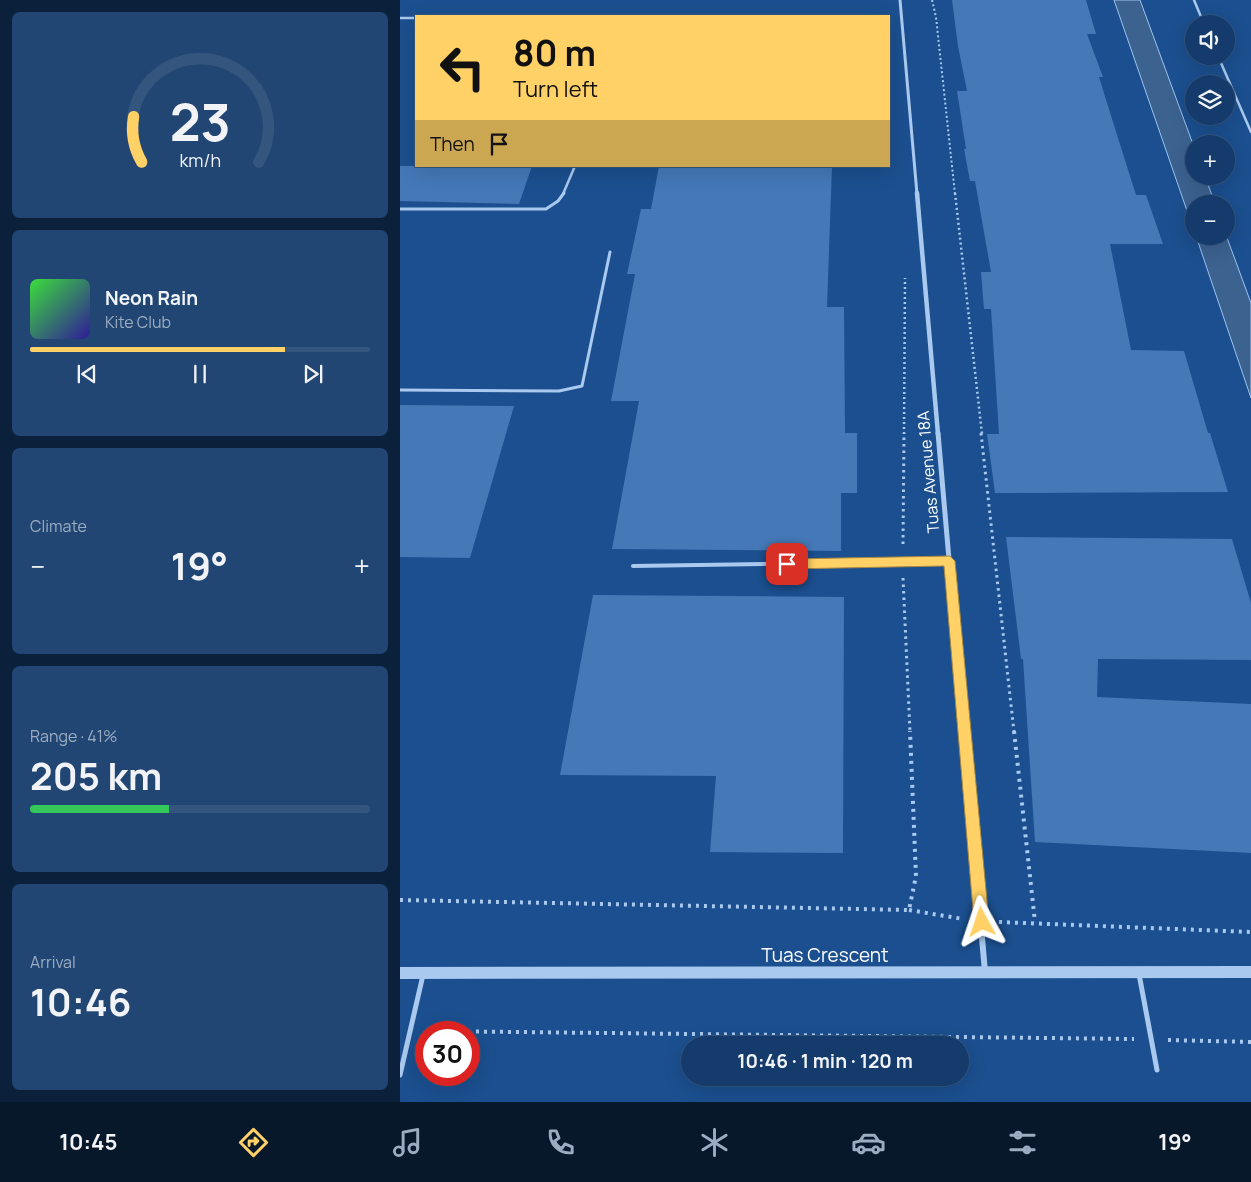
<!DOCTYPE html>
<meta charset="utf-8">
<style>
body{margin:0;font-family:Manrope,sans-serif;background:#214673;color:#f1f3f6;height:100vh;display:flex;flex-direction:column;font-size:19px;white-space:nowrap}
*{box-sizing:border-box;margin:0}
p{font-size:16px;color:#9dadc1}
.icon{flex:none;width:28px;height:28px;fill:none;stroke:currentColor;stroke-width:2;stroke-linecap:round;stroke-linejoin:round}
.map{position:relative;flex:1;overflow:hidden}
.side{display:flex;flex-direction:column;gap:12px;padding:12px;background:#0b203b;width:400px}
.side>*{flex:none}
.guide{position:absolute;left:15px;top:15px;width:475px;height:152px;border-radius:0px;box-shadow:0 5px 20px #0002,0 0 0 1px #33557e;background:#ffd166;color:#111;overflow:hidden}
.fabs{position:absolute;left:785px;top:15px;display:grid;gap:10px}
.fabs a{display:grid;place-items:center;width:50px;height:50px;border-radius:50%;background:#143b6b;box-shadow:0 5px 20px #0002,0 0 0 1px #33557e;font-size:25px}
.speed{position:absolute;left:15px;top:1021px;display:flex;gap:10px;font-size:25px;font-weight:700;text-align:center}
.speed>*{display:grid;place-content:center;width:65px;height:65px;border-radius:50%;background:#143b6b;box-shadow:0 5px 20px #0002,0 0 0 1px #33557e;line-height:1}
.speed .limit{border:8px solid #d22;background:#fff;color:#111}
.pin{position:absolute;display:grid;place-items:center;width:42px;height:42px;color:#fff;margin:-21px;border-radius:10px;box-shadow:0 2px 8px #0006}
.me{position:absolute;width:55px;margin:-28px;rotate:355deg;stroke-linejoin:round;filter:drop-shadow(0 0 4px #0008)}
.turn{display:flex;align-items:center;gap:18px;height:105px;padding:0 15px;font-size:22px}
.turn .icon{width:65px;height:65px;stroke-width:2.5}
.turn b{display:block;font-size:35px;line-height:42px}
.then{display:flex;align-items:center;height:48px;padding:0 15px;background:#0003;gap:10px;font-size:19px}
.big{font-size:38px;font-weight:700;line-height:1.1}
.side .widget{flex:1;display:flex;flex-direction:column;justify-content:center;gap:8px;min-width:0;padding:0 18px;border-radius:8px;background:#214673}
.side .dial{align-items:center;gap:0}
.dial svg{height:130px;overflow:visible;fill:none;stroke:#33557e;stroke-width:7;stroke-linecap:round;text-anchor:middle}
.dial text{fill:#f1f3f6;stroke:none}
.song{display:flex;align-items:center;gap:15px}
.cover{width:60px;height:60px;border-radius:8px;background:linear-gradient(135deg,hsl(120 70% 55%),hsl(250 70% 35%))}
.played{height:5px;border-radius:2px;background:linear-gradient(90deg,#ffd166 75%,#33557e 75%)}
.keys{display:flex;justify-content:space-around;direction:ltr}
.heat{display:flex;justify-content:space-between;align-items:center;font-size:28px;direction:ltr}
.charge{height:8px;border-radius:4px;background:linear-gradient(90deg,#34c759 41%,#33557e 0)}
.trip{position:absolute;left:281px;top:1036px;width:288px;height:50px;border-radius:25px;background:#143b6b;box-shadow:0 5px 20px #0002,0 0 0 1px #33557e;font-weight:700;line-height:50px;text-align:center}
.menu{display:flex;height:80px;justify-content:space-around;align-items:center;background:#08182b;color:#9dadc1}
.menu .icon{width:35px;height:35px}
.menu .current{color:#ffd166}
.menu b{font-size:22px;color:#f1f3f6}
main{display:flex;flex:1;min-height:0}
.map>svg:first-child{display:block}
.water{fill:#3c6290;stroke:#9cc4f0}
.building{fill:#4478b7}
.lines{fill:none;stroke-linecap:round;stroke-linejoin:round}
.path-far3{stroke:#a9c9ee;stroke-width:2;stroke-dasharray:2 2.5;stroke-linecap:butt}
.path-far2{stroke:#a9c9ee;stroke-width:2.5;stroke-dasharray:2 3;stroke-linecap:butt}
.path-far1{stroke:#a9c9ee;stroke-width:3;stroke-dasharray:2.5 4;stroke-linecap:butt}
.path{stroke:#a9c9ee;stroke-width:4;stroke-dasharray:3 5;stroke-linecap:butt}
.service-far3{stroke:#a9c9ee;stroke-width:2.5}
.service-far2{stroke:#a9c9ee;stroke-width:3}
.service-far1{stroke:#a9c9ee;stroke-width:4}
.service{stroke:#a9c9ee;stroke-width:5}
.minor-far3{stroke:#a9c9ee;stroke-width:3}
.minor-far2{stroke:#a9c9ee;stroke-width:4.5}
.minor-far1{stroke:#a9c9ee;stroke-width:5}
.minor{stroke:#a9c9ee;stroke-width:6}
.tertiary{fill:#a9c9ee;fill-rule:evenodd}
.route{fill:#ffd166;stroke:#a68842}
.labels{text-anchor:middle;stroke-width:5;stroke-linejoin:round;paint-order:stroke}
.street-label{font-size:16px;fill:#fff;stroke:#1b4f8f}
.near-street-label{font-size:19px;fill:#fff;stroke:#1b4f8f}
</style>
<main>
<section class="side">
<div class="widget dial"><svg viewBox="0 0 100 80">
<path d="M14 69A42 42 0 1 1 86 69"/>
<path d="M14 69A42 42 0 0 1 9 41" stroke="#ffd166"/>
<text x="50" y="56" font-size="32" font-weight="700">23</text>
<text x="50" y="72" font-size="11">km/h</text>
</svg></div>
<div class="widget">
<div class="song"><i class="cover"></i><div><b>Neon Rain</b><p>Kite Club</p></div></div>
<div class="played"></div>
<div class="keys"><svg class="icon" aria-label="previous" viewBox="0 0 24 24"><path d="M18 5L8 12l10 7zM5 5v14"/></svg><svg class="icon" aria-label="pause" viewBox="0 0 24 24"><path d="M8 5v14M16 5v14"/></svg><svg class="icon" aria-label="next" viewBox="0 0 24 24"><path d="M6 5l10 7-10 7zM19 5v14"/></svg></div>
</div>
<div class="widget"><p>Climate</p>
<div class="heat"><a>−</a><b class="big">19°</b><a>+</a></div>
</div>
<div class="widget"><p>Range · 41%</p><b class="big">205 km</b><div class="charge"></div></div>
<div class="widget"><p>Arrival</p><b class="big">10:46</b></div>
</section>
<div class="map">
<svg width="851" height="1102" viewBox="0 0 851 1102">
<rect width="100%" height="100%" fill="#1b4f8f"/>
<!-- water -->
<g class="water">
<polygon points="714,0 740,0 794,147 794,176 805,176 815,204 794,204 794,231"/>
<polygon points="826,235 851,303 851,398 796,236"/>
</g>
<!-- building -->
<g class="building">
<polygon points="552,0 686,0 696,34 687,34 703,77 699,77 713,122 736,195 746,195 763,244 710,244 731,350 784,351 808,433 810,433 828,492 595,493 587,434 599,434 591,309 584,309 581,272 591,272 575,181 570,181 564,149 566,149 557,91 567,91 558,46"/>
<polygon points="0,166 132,166 119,204 0,201"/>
<polygon points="259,166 432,166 427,307 444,307 445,433 457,433 457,493 441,493 441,551 212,549 239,401 211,401 235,274 227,274 241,209 251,209"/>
<polygon points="0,405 114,406 70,558 0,557"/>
<polygon points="606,537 832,539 851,603 851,660 698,659 697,697 851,704 851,853 635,842 623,659 621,659"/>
<polygon points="193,595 444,597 443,853 310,852 316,776 160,775"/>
</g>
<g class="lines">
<!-- path-far3 -->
<polyline class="path-far3" points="532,0 536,17 555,194"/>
<!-- path-far2 -->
<g class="path-far2">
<polyline points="555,193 582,434"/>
<polyline points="504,434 505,278"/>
</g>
<!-- path-far1 -->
<g class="path-far1">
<polyline points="581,433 614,732"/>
<polyline points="503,544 504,433"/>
<polyline points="503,578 510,732"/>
</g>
<!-- path -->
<g class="path">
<polyline points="614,731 635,922"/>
<polyline points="0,900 509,910 516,876 510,731"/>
<polyline points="509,910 563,919"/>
<polyline points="599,922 851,932"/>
<polyline points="28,1031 734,1039"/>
<polyline points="768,1040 851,1042"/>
</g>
<!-- service-far3 -->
<g class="service-far3">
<polyline points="794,0 804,24"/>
<polyline points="0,18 16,18"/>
<polyline points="818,56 851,132"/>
<polyline points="163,194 175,166"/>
</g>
<!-- service-far2 -->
<g class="service-far2">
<polyline points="0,209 146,209 158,201 164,193"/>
<polyline points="0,390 159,391 182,386 210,252"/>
</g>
<!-- service-far1 -->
<polyline class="service-far1" points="233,566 549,561"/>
<!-- service -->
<g class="service">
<polyline points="739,974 757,1070"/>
<polyline points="0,1075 23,975"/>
</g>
<!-- minor-far3 -->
<polyline class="minor-far3" points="500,0 517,194"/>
<!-- minor-far2 -->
<polyline class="minor-far2" points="517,193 538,434"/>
<!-- minor-far1 -->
<polyline class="minor-far1" points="538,433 564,732"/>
<!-- minor -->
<polyline class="minor" points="564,731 585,972"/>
<!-- tertiary -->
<polygon class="tertiary" points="851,966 851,978 0,979 0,967"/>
</g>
<!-- route -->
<polygon class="route" points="550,556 555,561 589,922 587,927 582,929 576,927 574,922 544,566 387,569 383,567 382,564 383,561 387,559"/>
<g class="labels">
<!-- street labels -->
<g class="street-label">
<text transform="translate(528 472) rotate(-95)" y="6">Tuas Avenue 18A</text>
</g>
<!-- near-street labels -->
<g class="near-street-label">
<text x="425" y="962">Tuas Crescent</text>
</g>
</g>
</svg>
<div class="fabs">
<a><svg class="icon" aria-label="sound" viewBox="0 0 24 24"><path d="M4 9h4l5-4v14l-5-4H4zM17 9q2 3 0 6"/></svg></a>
<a><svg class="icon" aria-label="layers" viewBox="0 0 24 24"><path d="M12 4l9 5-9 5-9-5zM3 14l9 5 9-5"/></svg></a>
<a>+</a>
<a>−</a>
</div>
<div class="speed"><div class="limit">30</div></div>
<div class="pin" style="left:387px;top:564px;background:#d93025"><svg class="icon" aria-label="arrive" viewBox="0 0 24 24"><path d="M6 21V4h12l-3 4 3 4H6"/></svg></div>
<svg class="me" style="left:582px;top:922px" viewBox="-20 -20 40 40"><path d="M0-17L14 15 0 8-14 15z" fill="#ffd166" stroke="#fff" stroke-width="4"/></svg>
<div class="trip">10:46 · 1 min · 120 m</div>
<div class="guide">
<div class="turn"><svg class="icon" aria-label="left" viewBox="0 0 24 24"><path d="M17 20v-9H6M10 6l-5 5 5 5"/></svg><div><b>80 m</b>Turn left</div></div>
<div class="then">Then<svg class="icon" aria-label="arrive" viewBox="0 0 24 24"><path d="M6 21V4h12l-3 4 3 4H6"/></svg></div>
</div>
</div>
</main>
<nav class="menu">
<b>10:45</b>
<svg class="icon current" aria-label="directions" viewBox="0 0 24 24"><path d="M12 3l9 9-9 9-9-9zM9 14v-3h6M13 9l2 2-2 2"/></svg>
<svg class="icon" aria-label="music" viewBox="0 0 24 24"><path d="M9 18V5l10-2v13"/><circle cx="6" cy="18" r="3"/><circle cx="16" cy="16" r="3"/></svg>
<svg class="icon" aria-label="phone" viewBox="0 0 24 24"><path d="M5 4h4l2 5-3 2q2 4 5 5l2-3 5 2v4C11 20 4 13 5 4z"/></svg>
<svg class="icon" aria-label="climate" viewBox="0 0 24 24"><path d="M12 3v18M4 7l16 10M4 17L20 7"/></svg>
<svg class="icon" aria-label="car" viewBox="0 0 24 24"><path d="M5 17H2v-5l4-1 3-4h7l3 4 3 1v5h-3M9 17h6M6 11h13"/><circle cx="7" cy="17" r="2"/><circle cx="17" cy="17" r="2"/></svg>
<svg class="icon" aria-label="filters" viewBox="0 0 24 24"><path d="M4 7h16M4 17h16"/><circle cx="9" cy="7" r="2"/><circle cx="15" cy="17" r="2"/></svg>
<b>19°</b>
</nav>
